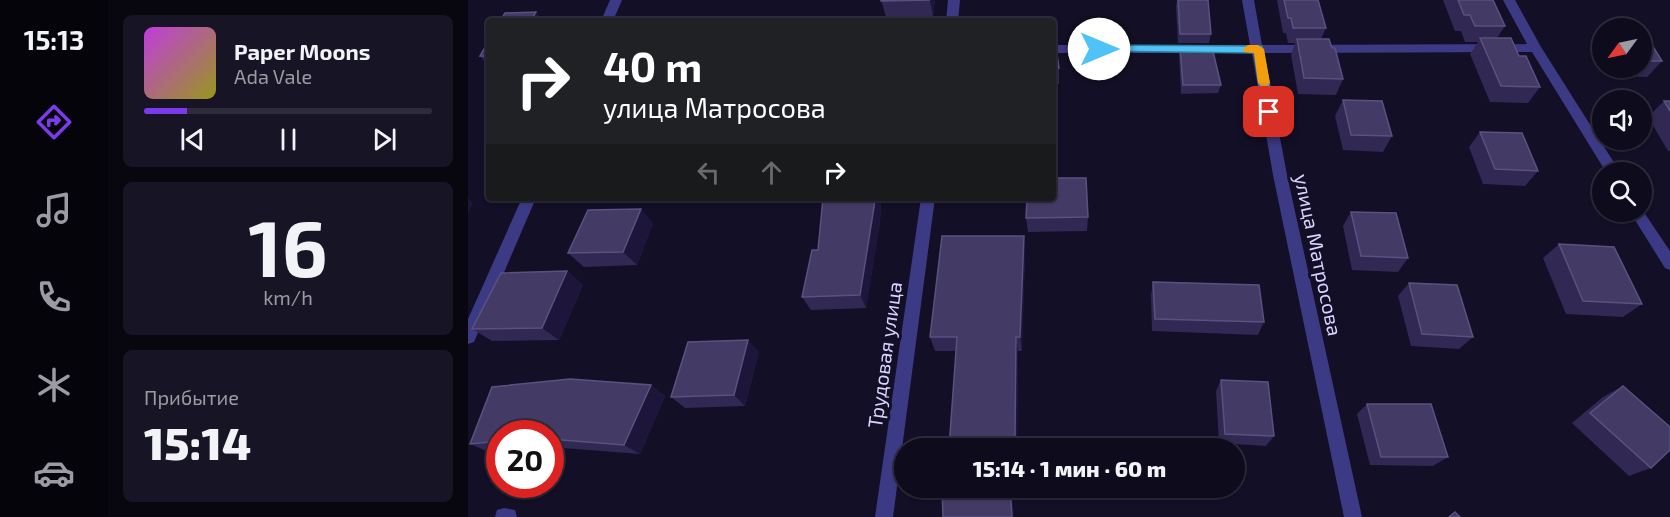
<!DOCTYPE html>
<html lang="ru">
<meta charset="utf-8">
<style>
body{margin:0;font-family:"Exo 2",sans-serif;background:#171425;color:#f1f3f6;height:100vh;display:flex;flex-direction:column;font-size:22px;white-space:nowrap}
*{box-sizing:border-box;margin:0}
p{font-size:20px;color:#9b9ba3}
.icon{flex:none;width:33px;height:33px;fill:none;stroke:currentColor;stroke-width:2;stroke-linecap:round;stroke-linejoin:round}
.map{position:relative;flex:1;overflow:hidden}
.panel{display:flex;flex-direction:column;gap:15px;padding:15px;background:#08060f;width:360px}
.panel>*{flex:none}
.guide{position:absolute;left:18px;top:18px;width:570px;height:183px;border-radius:6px;box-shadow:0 2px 4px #0004,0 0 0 2px #2e2b3b;background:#202124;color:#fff;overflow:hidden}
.needle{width:39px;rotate:237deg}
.controls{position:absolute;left:1124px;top:18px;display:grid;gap:12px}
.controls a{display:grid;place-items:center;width:60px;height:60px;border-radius:50%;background:#0e0b1c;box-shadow:0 2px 4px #0004,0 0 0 2px #2e2b3b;font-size:30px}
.speed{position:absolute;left:18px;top:420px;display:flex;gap:12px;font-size:30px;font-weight:700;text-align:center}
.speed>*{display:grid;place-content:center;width:78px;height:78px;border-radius:50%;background:#0e0b1c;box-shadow:0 2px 4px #0004,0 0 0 2px #2e2b3b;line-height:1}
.speed .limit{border:9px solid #d22;background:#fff;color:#111}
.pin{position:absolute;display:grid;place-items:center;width:51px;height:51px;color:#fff;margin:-26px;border-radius:12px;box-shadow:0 3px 9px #0006}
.me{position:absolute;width:66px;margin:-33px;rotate:90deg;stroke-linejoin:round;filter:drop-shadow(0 0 4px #0008)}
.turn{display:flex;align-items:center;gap:21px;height:126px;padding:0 18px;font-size:27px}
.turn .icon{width:78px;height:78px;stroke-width:2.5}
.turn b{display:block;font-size:42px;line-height:51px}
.lanes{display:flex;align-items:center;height:57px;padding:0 18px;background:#0003;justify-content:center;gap:30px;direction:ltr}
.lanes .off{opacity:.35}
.big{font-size:45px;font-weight:800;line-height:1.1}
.panel .card{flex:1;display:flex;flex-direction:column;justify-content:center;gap:9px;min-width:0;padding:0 21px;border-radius:9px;background:#171425}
.panel .dial{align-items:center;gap:0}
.dial b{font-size:78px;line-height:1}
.song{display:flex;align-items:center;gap:18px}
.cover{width:72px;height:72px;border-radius:9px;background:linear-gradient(135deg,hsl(290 70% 55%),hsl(60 70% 35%))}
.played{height:6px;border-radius:3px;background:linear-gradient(90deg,#7c3aed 15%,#2e2b3b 15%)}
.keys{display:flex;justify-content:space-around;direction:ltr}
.trip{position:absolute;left:426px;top:438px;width:351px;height:60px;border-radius:30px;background:#0e0b1c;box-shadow:0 2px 4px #0004,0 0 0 2px #2e2b3b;font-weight:800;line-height:60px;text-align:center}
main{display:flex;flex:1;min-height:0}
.tabs{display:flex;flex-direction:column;width:108px;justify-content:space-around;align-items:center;background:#06040b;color:#9b9ba3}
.tabs .icon{width:42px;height:42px}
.tabs .current{color:#7c3aed}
.tabs b{font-size:27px;color:#f1f3f6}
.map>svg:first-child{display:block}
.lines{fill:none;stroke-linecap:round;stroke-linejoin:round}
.minor{fill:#3d3a85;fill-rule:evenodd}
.wall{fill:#312854}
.shaded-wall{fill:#1d163a}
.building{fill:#433a66;stroke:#5a527e;stroke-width:1.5}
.route{fill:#4fc3f7;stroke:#337fa1;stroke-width:1.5}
.slow{fill:#f59e0b}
.labels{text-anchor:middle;stroke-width:6;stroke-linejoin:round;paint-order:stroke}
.street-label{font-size:20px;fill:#d9d4ff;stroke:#130f26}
</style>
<main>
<nav class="tabs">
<b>15:13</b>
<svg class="icon current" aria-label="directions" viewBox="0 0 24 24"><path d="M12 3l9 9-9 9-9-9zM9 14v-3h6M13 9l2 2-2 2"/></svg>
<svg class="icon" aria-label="music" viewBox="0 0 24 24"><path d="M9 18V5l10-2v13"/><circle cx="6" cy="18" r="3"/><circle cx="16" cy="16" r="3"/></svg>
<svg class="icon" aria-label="phone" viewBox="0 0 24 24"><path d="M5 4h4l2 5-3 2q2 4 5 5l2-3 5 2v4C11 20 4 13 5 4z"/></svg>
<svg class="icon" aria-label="climate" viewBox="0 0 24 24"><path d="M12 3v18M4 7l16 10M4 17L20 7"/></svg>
<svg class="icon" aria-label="car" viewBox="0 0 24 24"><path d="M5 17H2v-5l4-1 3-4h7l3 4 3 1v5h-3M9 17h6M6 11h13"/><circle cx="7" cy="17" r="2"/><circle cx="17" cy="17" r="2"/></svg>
</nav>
<section class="panel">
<div class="card">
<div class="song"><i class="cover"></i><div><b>Paper Moons</b><p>Ada Vale</p></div></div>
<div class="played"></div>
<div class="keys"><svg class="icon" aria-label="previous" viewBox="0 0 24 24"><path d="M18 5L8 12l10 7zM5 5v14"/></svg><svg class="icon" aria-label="pause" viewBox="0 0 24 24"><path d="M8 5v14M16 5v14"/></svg><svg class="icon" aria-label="next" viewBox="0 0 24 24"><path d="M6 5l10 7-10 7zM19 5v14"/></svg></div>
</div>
<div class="card dial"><b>16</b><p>km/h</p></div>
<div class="card"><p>Прибытие</p><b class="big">15:14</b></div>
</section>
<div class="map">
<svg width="1202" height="517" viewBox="0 0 1202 517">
<rect width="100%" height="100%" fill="#130f26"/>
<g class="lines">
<!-- minor -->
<g class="minor">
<polygon points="142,0 154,0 145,21 133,21"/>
<polygon points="480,0 492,0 490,21 478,21"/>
<polygon points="774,0 786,0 794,45 1059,44 1035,0 1047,0 1073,47 1152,172 1138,172 1064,52 796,53 819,175 894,517 876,517 805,175 784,53 585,53 585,45 782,45"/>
<polygon points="54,198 68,198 6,342 0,344 0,319"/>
<polygon points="453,198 467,198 425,517 407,517"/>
<polygon points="1173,208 1202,251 1202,270 1197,268 1162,212 1173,212"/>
<polygon points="36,508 47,510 49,517 27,517 29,510"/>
</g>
</g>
<!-- wall -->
<g class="wall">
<polygon points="413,0 467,0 465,17 418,17"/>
<polygon points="709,0 743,34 741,43 710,43 708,7"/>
<polygon points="809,0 850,0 858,28 853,39 864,48 875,79 868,95 830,94 823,55 827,43 820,43 818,33 815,33"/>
<polygon points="975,0 1025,0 1037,26 1029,38 1051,56 1072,87 1060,103 1022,102 1002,54 1010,42 997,42 993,31 987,31"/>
<polygon points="1173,32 1194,61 1179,77 1142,76 1137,68 1173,68"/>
<polygon points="1134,36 1134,62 1125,47"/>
<polygon points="21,40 21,66 12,56"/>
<polygon points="585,40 591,68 591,84 585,84"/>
<polygon points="712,47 753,85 750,93 713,94 711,55"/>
<polygon points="875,100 924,136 915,152 875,150 867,116"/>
<polygon points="1196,101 1202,101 1202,151 1200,151 1180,117"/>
<polygon points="1012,132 1070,171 1057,186 1015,184 1001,147"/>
<polygon points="355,198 413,198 412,222 398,308 343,310 334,297 350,250"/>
<polygon points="883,212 940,258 930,272 884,270 875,226"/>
<polygon points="620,217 619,231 560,232 558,218"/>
<polygon points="185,223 169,265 116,267 100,253"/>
<polygon points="1091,244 1174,304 1155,317 1098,314 1075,258"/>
<polygon points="557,253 554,351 550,351 549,448 481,448 488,351 467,351 462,337"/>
<polygon points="99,271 115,285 91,340 24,341 4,329"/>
<polygon points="685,282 796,322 790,335 684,331 683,295"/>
<polygon points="941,283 1005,337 991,349 943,346 930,296"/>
<polygon points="291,352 277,406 217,408 203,397"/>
<polygon points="102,379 183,385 197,396 172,454 82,447 82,434 32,434 32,452 24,453 2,444 24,387"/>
<polygon points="753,380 806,436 798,446 751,443 748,391"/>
<polygon points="1155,386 1183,468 1161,476 1104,423 1135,397"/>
<polygon points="899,404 980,457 965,466 902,465 889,414"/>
</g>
<!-- shaded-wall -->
<g class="shaded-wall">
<polygon points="462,0 467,0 465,17"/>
<polygon points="68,12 75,21 63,21"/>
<polygon points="0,198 5,202 0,215"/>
<polygon points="407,198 413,198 412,222 398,308 392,295"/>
<polygon points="173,209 185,223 169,265 155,252"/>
<polygon points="556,236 557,253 554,351 552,337"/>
<polygon points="99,271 115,285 91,340 74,328"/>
<polygon points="548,337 550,351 549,448 547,438"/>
<polygon points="280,340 291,352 277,406 266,395"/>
<polygon points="183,385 197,396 172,454 156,445"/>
<polygon points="542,488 544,488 546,517 544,517"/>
</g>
<!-- building -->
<g class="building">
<polygon points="413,0 462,0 413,1"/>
<polygon points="710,0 740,0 743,34 712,34"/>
<polygon points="816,0 850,0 858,28 825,28 823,18 820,18"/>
<polygon points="990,0 1025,0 1037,26 1007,26 1002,15 996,15"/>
<polygon points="68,12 63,21 32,21 37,13"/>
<polygon points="1173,32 1176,32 1194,61 1173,61"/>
<polygon points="1012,38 1043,38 1051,56 1058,56 1072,87 1033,86"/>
<polygon points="829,39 861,39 864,48 867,48 875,79 836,78"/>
<polygon points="21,40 21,56 12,56"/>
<polygon points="585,40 587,40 591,68 585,68"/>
<polygon points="712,47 744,47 753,85 715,85"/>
<polygon points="875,100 914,101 924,136 883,135"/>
<polygon points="1196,101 1202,101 1202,111"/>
<polygon points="1012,132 1054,133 1070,171 1027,169"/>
<polygon points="585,178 618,178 620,217 558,218 559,198 585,198"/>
<polygon points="355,198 407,198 406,207 392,295 334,297 344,250 350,250"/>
<polygon points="173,209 155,252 100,253 120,210"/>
<polygon points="883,212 928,213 940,258 893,256"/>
<polygon points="474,236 556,236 552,337 548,337 547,438 539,438 539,448 481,448 489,337 462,337"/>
<polygon points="1091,244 1146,247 1174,304 1115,301"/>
<polygon points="99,271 74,328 4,329 33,273"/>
<polygon points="685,282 791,285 796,322 687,319"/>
<polygon points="941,283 989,285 1005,337 954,334"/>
<polygon points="280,340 266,395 203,397 220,342"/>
<polygon points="102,379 183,385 156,445 82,439 82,434 32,434 32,441 2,444 24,387"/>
<polygon points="753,380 800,382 806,436 757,434"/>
<polygon points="1155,386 1202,427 1202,450 1183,468 1122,413"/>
<polygon points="899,404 963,404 980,457 913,457"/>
<polygon points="474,488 542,488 544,517 475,517"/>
<polygon points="987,512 992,517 981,517"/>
</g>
<!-- route -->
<polygon class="route" points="631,45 794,46 807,112 801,117 795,112 786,53 627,51 625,49"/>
<!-- slow -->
<polygon class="slow" points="790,45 796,49 802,83 796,87 790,83 786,53 776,52 775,49 780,45"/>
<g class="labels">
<!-- street labels -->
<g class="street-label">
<text transform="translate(850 255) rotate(78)" y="7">улица Матросова</text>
<text transform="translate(417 355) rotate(-82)" y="7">Трудовая улица</text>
</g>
</g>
</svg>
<div class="controls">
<a><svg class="needle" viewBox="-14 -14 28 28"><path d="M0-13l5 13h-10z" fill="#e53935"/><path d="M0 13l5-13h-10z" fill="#9b9ba3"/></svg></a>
<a><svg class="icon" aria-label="sound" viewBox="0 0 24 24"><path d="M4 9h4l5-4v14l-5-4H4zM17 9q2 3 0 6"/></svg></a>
<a><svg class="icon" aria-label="search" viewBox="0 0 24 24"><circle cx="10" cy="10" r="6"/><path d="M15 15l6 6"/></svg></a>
</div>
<div class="speed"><div class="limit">20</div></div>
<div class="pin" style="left:801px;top:112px;background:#d93025"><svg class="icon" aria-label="arrive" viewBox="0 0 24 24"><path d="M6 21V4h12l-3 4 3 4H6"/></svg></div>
<svg class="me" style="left:631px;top:49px" viewBox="-20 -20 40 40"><circle r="19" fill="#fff"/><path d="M0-13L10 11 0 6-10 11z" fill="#4fc3f7"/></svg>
<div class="trip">15:14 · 1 мин · 60 m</div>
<div class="guide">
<div class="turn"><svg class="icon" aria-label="right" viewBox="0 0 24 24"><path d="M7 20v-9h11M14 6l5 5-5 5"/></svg><div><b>40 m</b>улица Матросова</div></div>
<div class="lanes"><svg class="icon off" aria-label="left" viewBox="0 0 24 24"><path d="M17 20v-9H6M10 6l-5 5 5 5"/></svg><svg class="icon off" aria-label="ahead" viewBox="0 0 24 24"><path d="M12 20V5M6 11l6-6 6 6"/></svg><svg class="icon" aria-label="right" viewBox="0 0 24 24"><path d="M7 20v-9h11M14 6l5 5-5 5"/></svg></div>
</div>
</div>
</main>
